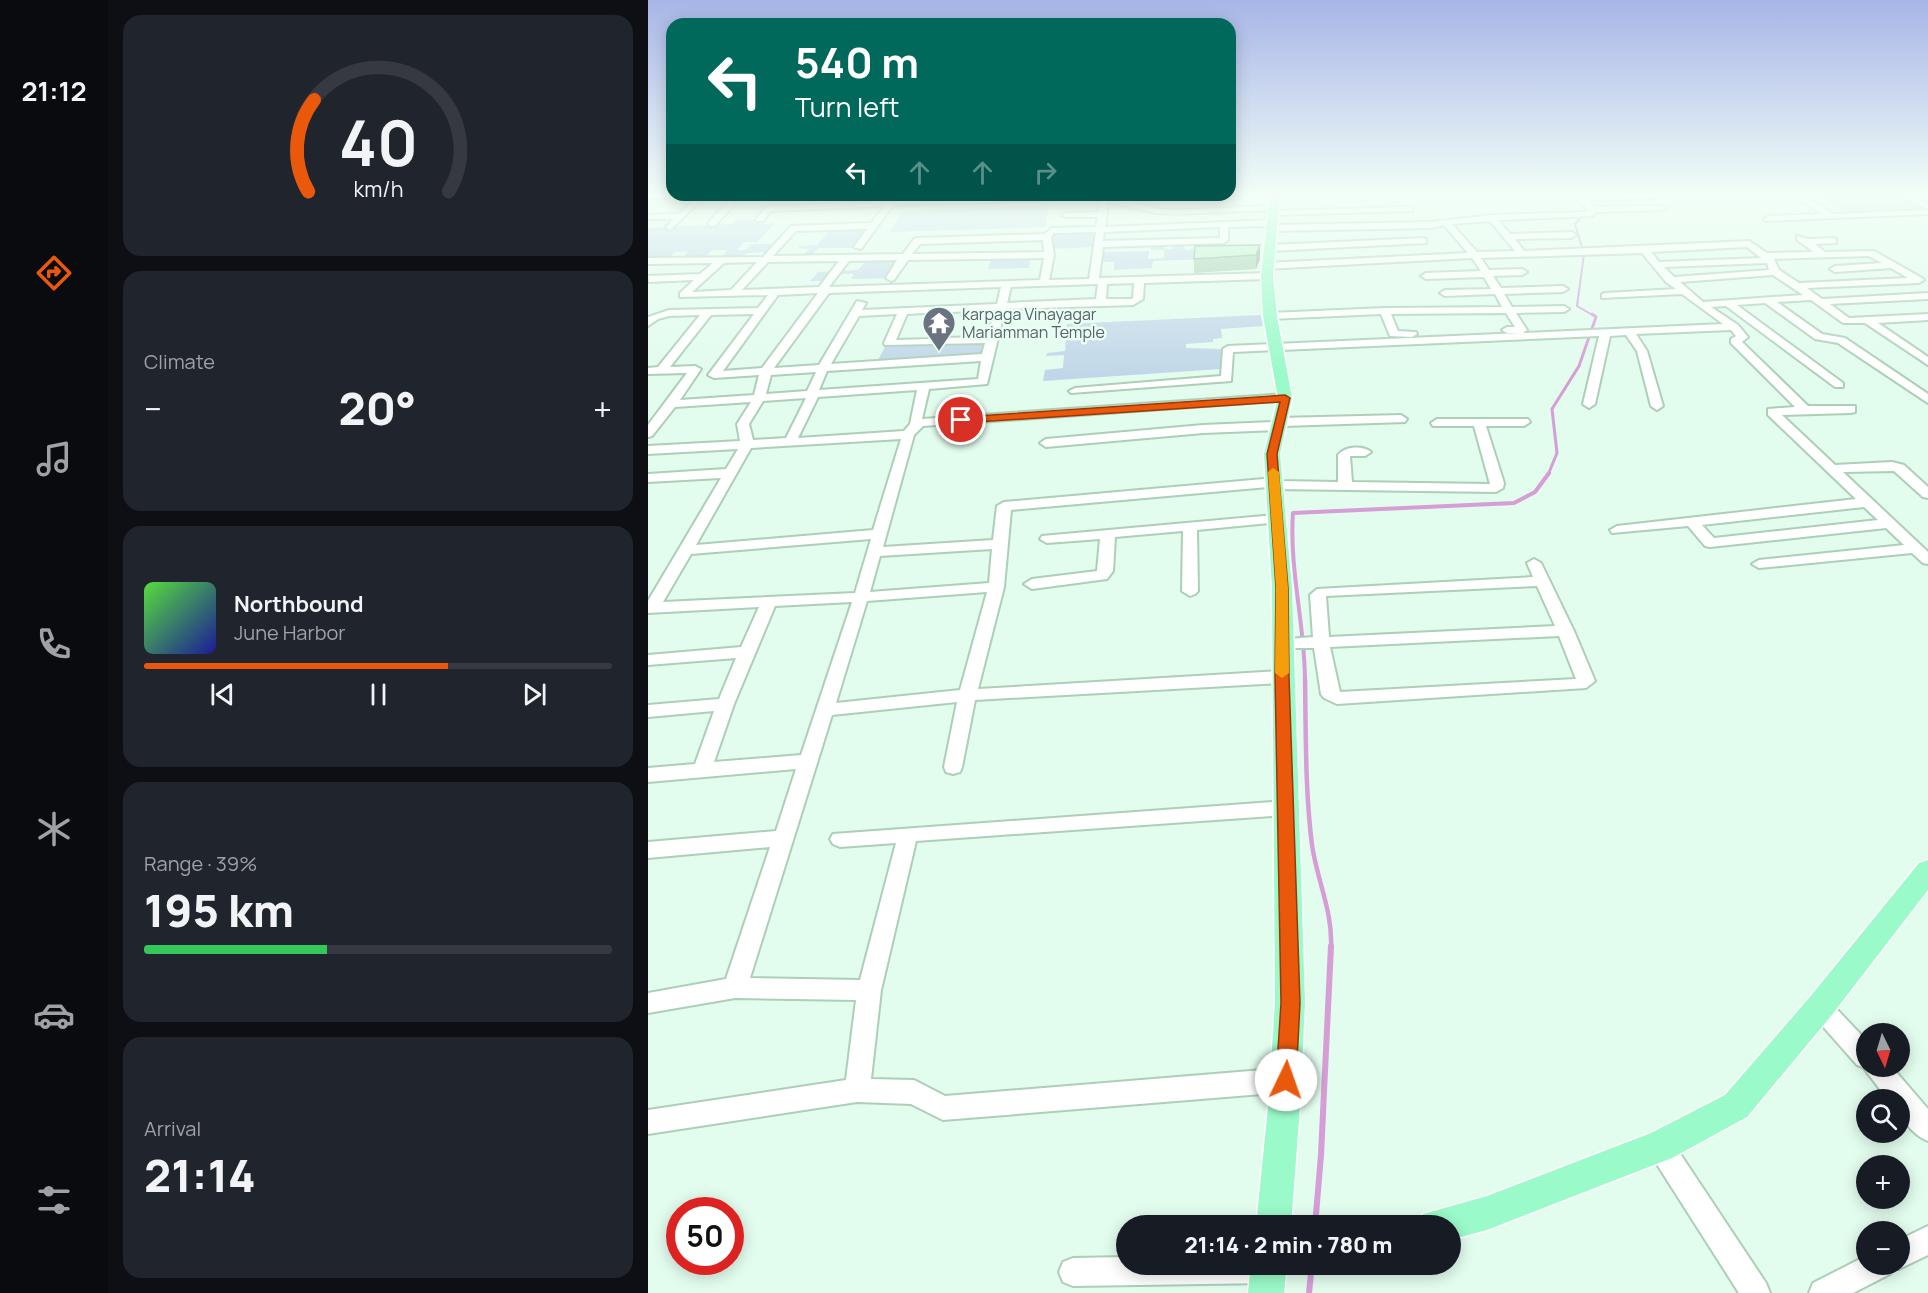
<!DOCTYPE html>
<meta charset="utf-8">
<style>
body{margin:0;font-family:Manrope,sans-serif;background:#20242c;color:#f1f3f6;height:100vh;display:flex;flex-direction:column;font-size:22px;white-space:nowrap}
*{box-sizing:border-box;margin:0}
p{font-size:20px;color:#9ea1a6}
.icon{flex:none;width:33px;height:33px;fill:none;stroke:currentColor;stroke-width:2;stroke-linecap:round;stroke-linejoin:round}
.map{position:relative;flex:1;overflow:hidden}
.sheet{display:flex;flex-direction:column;gap:15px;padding:15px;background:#0d0f14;width:540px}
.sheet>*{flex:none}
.banner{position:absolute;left:18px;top:18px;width:570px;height:183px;border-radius:18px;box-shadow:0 3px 15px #0003;background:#00695c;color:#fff;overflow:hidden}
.needle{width:39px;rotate:175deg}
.buttons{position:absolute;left:1208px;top:1023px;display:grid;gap:12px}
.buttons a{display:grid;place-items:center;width:54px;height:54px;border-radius:50%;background:#171b24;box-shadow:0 3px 15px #0003;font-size:30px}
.speed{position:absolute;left:18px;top:1197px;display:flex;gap:12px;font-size:30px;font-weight:700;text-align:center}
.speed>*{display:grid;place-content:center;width:78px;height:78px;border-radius:50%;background:#171b24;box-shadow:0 3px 15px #0003;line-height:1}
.speed .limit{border:9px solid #d22;background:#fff;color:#111}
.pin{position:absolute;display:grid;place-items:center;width:51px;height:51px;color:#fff;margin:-26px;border:3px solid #fff;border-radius:50%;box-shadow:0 2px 6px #0007}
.me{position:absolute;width:66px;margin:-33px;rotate:3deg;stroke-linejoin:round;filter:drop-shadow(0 0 4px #0008)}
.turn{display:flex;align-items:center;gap:21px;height:126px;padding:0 30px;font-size:27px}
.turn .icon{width:78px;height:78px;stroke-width:2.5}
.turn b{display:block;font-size:42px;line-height:51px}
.lanes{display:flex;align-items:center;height:57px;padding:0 30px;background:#0003;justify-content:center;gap:30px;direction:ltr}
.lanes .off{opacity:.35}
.big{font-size:45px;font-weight:800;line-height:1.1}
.sheet .tile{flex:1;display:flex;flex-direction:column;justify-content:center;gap:9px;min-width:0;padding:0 21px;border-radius:18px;background:#20242c}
.sheet .dial{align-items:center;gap:0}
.dial svg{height:156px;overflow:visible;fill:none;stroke:#363941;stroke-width:7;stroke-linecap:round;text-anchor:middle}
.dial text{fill:#f1f3f6;stroke:none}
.song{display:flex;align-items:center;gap:18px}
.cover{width:72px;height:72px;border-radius:9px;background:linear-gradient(135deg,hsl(110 70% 55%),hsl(240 70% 35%))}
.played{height:6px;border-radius:3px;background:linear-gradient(90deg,#ea580c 65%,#363941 65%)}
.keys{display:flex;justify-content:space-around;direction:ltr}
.heat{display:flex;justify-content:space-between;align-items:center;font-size:33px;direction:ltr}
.charge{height:9px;border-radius:4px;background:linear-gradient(90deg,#34c759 39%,#363941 0)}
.trip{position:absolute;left:468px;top:1215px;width:345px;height:60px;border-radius:30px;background:#171b24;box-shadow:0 3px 15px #0003;font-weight:800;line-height:60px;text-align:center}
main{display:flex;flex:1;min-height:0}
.dock{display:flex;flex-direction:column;width:108px;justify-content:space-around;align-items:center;background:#090b0e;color:#9ea1a6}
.dock .icon{width:42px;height:42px}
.dock .current{color:#ea580c}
.dock b{font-size:27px;color:#f1f3f6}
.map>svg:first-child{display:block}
.green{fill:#c1d7e9}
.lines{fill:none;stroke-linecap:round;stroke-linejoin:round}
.stream-far4{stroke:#d69dd6;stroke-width:2}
.stream-far3{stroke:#d69dd6;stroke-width:3}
.stream-far2{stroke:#d69dd6;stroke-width:4}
.stream-far1{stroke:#d69dd6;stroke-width:4.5}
.stream{stroke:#d69dd6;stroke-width:6}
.minor-casing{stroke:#accfb6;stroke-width:4}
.major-casing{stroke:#fff;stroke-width:3}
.minor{fill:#fff;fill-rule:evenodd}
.major{fill:#9afac9;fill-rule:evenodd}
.wall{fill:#a0cfac}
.shaded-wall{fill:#82a98c}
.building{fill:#baf1c8;stroke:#82a98c;stroke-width:1.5}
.route{fill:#ea580c;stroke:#983908;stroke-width:1.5}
.slow{fill:#f59e0b}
.labels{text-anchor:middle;stroke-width:5;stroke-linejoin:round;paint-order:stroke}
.far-worship-label{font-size:16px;fill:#5b616d;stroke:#e8fff2;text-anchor:start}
</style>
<main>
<nav class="dock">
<b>21:12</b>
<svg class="icon current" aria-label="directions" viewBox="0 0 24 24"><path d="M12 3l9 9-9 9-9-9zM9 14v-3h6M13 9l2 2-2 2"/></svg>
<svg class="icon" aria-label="music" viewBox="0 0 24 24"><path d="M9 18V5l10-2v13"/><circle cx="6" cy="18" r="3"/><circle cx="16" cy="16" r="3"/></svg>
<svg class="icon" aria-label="phone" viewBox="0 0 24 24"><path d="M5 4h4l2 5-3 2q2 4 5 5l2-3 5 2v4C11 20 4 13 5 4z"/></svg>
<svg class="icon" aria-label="climate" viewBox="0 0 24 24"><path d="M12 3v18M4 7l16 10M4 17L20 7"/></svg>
<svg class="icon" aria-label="car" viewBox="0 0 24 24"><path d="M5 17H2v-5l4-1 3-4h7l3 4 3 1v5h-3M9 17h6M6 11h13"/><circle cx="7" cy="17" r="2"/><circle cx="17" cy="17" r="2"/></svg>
<svg class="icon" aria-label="filters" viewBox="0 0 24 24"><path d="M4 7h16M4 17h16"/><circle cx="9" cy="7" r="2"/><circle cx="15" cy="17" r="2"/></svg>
</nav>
<section class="sheet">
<div class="tile dial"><svg viewBox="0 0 100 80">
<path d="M14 69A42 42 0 1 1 86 69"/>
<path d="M14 69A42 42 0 0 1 17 22" stroke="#ea580c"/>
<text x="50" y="56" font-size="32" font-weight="700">40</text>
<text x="50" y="72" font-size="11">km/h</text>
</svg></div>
<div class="tile"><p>Climate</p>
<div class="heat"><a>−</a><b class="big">20°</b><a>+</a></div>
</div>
<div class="tile">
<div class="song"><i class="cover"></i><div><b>Northbound</b><p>June Harbor</p></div></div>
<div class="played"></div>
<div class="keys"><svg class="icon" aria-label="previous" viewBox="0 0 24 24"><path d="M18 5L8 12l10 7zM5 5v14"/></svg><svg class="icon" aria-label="pause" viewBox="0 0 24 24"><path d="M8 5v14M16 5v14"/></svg><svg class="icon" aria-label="next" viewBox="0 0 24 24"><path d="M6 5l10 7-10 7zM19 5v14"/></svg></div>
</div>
<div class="tile"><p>Range · 39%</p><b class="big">195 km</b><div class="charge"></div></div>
<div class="tile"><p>Arrival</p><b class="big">21:14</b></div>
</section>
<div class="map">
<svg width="1280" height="1293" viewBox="0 0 1280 1293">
<rect width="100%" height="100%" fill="#e2fcee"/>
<!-- green -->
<g class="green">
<polygon points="1166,193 1247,193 1279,210 1199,214"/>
<polygon points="400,206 398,227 242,232 255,211"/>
<polygon points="118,219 114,224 127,223 109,242 96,242 89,250 98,250 103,244 126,244 118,252 99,253 94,257 73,258 79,250 64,250 57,258 34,259 40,251 27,252 20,259 0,260 0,228 84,224 88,220"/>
<polygon points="185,227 203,227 201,231 220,231 208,248 171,248 163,256 154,256 161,249 150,248 152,246 169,245"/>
<polygon points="448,230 446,247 405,249 406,231"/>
<polygon points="536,242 537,250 546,249 546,256 611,257 505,261 504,268 466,270 466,262 453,262 454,252 501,251 500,259 516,258 516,250 503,250 503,244 516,243 517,249 525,249 525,243"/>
<polygon points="383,256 381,268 340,269 344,257"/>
<polygon points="220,259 258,259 245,278 203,279 206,274 188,274 183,281 162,281 170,272 210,270"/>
<polygon points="613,315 615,326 573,329 574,338 565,339 565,342 538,344 538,348 573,349 573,369 395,381 397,370 415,368 416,355 398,356 399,353 417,351 419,324"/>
<polygon points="337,341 334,356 229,362 238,345"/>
</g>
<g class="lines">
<!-- stream-far4 -->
<polyline class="stream-far4" points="936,215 927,224 936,254 929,306 946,316"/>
<!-- stream-far3 -->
<polyline class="stream-far3" points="900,475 909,453 904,409 931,366 948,317 944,314"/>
<!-- stream-far2 -->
<path class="stream-far2" d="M657,681C657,625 641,569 645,513L866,503L887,492L901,473"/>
<!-- stream-far1 -->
<path class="stream-far1" d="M657,679C658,734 657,790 664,845C669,880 685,912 683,948"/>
<!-- stream -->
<g class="stream">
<polyline points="667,1226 673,1155 683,946"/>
<polyline points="661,1293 664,1264"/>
</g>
<!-- minor casing -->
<g class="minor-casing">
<g id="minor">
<path d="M926,193H934L938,196L1003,194H1006V198L941,200L946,207L1013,206L1017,208L1013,210L948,212L944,216L850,220L862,234L924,232L928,235L924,238L867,239L876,251L1101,241L1119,253L1166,252L1149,240V236L1160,239L1185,238L1188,239V243L1167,244L1177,252L1226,251L1274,278L1276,280L1271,283L1159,288L1174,299L1280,293V299L1182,304L1201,318L1280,314V320L1230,323L1280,357V365L1217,323H1195L1163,300L1129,302L1174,334L1197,338L1280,394V403L1190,343L1167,339L1117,303L1089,305L1195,383V387H1187L1078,306L1063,307L1090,325L1100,337L1094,342L1160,406H1207V412L1203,413L1134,415L1187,465L1244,462L1256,465L1280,487V498L1275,497L1246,471L1195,472L1280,552V564L1275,563L1264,553L1111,568L1104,564L1111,560L1256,545L1238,528L1062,547L1057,546L1040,526L964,533L962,530L969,526L1208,499L1120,415V409L1147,407L1083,343V339L1088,336L1083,330L988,334L999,351L1015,406L1009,410L1003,406L989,351L978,335L962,336L947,404L941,408L935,404L951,336L585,352L583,381L423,393L421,391L427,388L573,376L575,349L580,346L872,333H859L854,330L859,327H867L858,313L743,314L750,331L768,332L769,334L764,337L742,336L733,314L622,319L617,316L622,313L737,308L854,307L847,294L797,296L792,293L797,290L843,289L836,277L778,279L773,276L778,273L833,271L824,258L619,269L614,266L619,263L820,253L796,225L783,228L625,231L621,228L625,226L580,227V240L576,243L455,247L451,278L619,273L624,276L619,279L496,283L495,299L485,305L357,309L339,384L281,389L274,419L637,394L641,396V400L275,426L266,435L235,547L345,540L349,506L356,502L626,478L632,481L690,482V455C697,446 715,445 723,452L717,456H702L704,482L842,484L826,426H785L783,423L789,419H880L882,422L876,426H838L856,483L855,488L848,492L626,489L620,487L363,510L356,587L330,689L634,671L640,673L643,677L640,681L634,683L327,700L314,767L312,772L305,774L298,772L296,767L309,702L184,715L102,978L212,980L248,843L192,847L185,844L182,839L185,834L638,801L645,803L648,808L645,813L638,815L268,841L233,990L223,1079L266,1080L297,1096L638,1068L647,1072L650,1080L647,1088L638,1092L295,1120L263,1104L209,1102L0,1134V1110L198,1080L208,1000L87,998L0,1013V993L78,979L122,847L0,858V842L128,831L148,769L0,782V768L47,764L66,711L0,717V705L71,699L88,658L0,665V655L93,647L111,607L0,613V601L73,478L0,482V474L78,469L90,449L0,454V446L92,441L89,424L103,402L27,407L4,436L0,437V425L39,373L0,374V368L10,367L52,315L21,316L10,319L0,326V317L21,310L110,308L120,295L32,297V293L46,280L1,282L0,276L52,274L65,263L0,264V258L115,257L143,226L223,223L237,206L123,211L115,221H109L108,219L118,207L240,201L245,195L251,197L249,200L285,198L286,195L298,198L440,195L481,201L509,209L527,210L625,206L629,208L625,210L527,214L508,213L460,202L457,227L625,220L629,223L625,225L783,222L844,215L940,212ZM437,199L452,201L450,212L418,213L414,215L418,217H450L448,227L404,228L397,234L269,238L266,239L255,254L125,256L148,231L219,229L206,247L213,249L245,205ZM842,221L867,251L829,252L804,224ZM572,227V238L455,241L456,232ZM448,232L441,279L401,280L406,255L403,237L406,233ZM395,240L396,252L264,254L272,244ZM1099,247L1113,258L1011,262L1003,252ZM994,253L1018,282L1028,289L957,293L954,294V298L1034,294L1075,324L875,333L879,330L868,313L916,312L921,309L916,306L864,307L856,294L915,292L920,289L915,286L853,288L845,276L874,275L879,272L874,269L841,270L833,258ZM1221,256L1234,263L1187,266L1182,269L1187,272L1243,268L1260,278L1151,283L1131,270L1126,259ZM396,258L392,280L181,287L201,261L249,260L238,278L243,281L246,280L260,260ZM191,261L171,287L94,290L120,262ZM109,262L83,290L44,292L76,263ZM1119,263L1121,270L1026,277L1016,267ZM1125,275L1155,295L1055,302L1032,282ZM486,283L485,298L483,299H458L459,284ZM450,284L448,299L359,303L363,287ZM353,287L349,304L214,310L218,303L209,301L171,365L126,368L181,293ZM170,293L114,368L75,371L130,295ZM347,310L339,337L292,338L303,312ZM293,312L281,339L248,340L259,314ZM106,314L60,375L66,378L111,375L106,395L32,400L53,369L47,366L22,367L63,315ZM249,314L236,343L237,345L337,343L334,354L183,364L211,316ZM333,361L330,379L171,390L179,371ZM168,372L159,391L118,394L123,375ZM269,390L262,424L256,431L150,438L170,397ZM158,398L138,438L105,440L101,424L115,401ZM253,439L225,530L48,545L103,448ZM1216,507L1230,520L1066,538L1054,525ZM223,539L207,593L15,602L43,554ZM344,549L341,583L222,592L232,556ZM339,592L312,690L188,703L219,601ZM204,602L153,755L66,762L86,704L127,606Z"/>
<polygon points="1142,193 1151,193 1185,214 1280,210 1280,214 1117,221 1116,219 1120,216 1174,214"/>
<polygon points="1249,193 1258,193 1280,204 1280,209"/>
<polygon points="24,194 59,195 22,230 18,227 26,219 0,219 0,215 31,214 48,198 0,199 0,195"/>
<polygon points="86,195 94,195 67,226 61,226 61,222"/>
<polygon points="761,207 764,207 764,211 625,215 621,213 625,211"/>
<polygon points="775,238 778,239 778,243 622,251 618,248 622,245"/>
<polygon points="753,415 759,419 757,422 636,426 630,430 555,433 398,447 392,443 398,439 555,425 625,422 631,418"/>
<polygon points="627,515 634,519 632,522 549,530 550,591 547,594 542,596 534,591 535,531 467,537 465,571 459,579 384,589 376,584 384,579 449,571 452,539 399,543 392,539 394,536"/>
<path d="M886,559L893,563L926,631L947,681L938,688L689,704L676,698L673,694L666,648H629L627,644L629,640L665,637L662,595L669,589L885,577L879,563ZM889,586L907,626L681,637L678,596ZM911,636L928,679L692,692L682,647Z"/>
<path d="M1172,997L1180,1000L1218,1040V1066H1243L1280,1109V1141C1263,1134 1251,1117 1251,1100H1240L1215,1067L1209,1065L1164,1014L1160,1007L1164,1000Z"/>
<polygon points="1012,1133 1021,1137 1118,1283 1122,1293 1091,1293 1003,1155 999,1146 1003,1137"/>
<polygon points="1280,1226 1280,1255 1251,1269 1245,1267 1242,1274 1205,1293 1161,1293 1165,1283 1218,1256 1218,1264 1251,1264 1251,1240"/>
<polygon points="478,1257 478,1264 633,1264 635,1269 631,1279 621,1283 425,1286 415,1282 411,1272 415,1262 425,1258"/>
</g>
</g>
<!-- major casing -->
<g class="major-casing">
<g id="major">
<polygon points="622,193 632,193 625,276 629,316 644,398 632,454 644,588 657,1003 652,1107 643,1226 608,1226 620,1107 627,1003 624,588 616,454 630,398 615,316 613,276"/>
<polygon points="1280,860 1280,890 1183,1016 1099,1117 1024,1158 839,1230 802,1240 802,1226 770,1226 775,1214 839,1196 1003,1133 1077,1095 1161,998 1271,863"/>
<polygon points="603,1264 639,1264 636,1293 600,1293"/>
</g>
</g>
<!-- minor -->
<use href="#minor" class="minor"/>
<!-- major -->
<use href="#major" class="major"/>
</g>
<!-- wall -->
<polygon class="wall" points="612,245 612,259 608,269 546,273 546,259"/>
<!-- shaded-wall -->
<polygon class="shaded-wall" points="612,245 612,259 608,269 608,255"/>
<!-- building -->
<polygon class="building" points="612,245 608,255 546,259 547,246"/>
<!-- sky -->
<linearGradient id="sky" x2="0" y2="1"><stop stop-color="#a7b5e7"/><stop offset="0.52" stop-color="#f2fef7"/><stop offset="1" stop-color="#f2fef7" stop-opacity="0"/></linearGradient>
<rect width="1280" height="374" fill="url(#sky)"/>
<!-- route -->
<polygon class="route" points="637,395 642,398 629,454 640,588 641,676 652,1003 648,1080 645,1087 638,1090 631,1087 628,1080 633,1003 627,676 628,588 619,454 632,402 313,423 308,420 313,417"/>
<!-- slow -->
<polygon class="slow" points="625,468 631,472 640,588 641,673 634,678 627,673 628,588 620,472"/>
<!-- icons -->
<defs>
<g id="temple-pin" transform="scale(1.725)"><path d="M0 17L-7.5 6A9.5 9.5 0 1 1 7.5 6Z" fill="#6b7280" stroke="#e8fff2"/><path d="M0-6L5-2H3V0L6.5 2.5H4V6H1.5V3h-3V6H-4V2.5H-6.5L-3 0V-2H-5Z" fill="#fff"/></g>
</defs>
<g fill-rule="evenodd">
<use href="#temple-pin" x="291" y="323"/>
</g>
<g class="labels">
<!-- far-worship labels -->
<g class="far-worship-label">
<text x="314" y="320">karpaga Vinayagar<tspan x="314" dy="18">Mariamman Temple</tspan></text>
</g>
</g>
</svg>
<div class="buttons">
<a><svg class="needle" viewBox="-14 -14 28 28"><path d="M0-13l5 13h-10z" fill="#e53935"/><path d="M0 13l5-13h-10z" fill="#9ea1a6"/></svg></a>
<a><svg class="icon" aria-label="search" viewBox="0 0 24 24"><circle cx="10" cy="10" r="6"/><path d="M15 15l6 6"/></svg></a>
<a>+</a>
<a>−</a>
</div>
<div class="speed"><div class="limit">50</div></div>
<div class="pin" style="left:313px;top:420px;background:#d93025"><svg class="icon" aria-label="arrive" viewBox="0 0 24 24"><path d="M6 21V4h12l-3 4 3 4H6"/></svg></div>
<svg class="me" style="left:638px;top:1080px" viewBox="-20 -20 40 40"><circle r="19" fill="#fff"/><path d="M0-13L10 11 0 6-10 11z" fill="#ea580c"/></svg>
<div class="trip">21:14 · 2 min · 780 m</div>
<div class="banner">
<div class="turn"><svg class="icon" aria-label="left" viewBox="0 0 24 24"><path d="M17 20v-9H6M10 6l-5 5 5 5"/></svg><div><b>540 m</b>Turn left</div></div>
<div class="lanes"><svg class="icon" aria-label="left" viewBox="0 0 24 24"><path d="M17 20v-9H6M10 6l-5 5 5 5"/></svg><svg class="icon off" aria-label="ahead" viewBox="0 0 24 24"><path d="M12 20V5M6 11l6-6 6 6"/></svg><svg class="icon off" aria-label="ahead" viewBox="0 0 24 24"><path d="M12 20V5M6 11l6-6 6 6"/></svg><svg class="icon off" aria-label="right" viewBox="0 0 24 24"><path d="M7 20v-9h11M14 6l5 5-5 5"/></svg></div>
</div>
</div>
</main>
